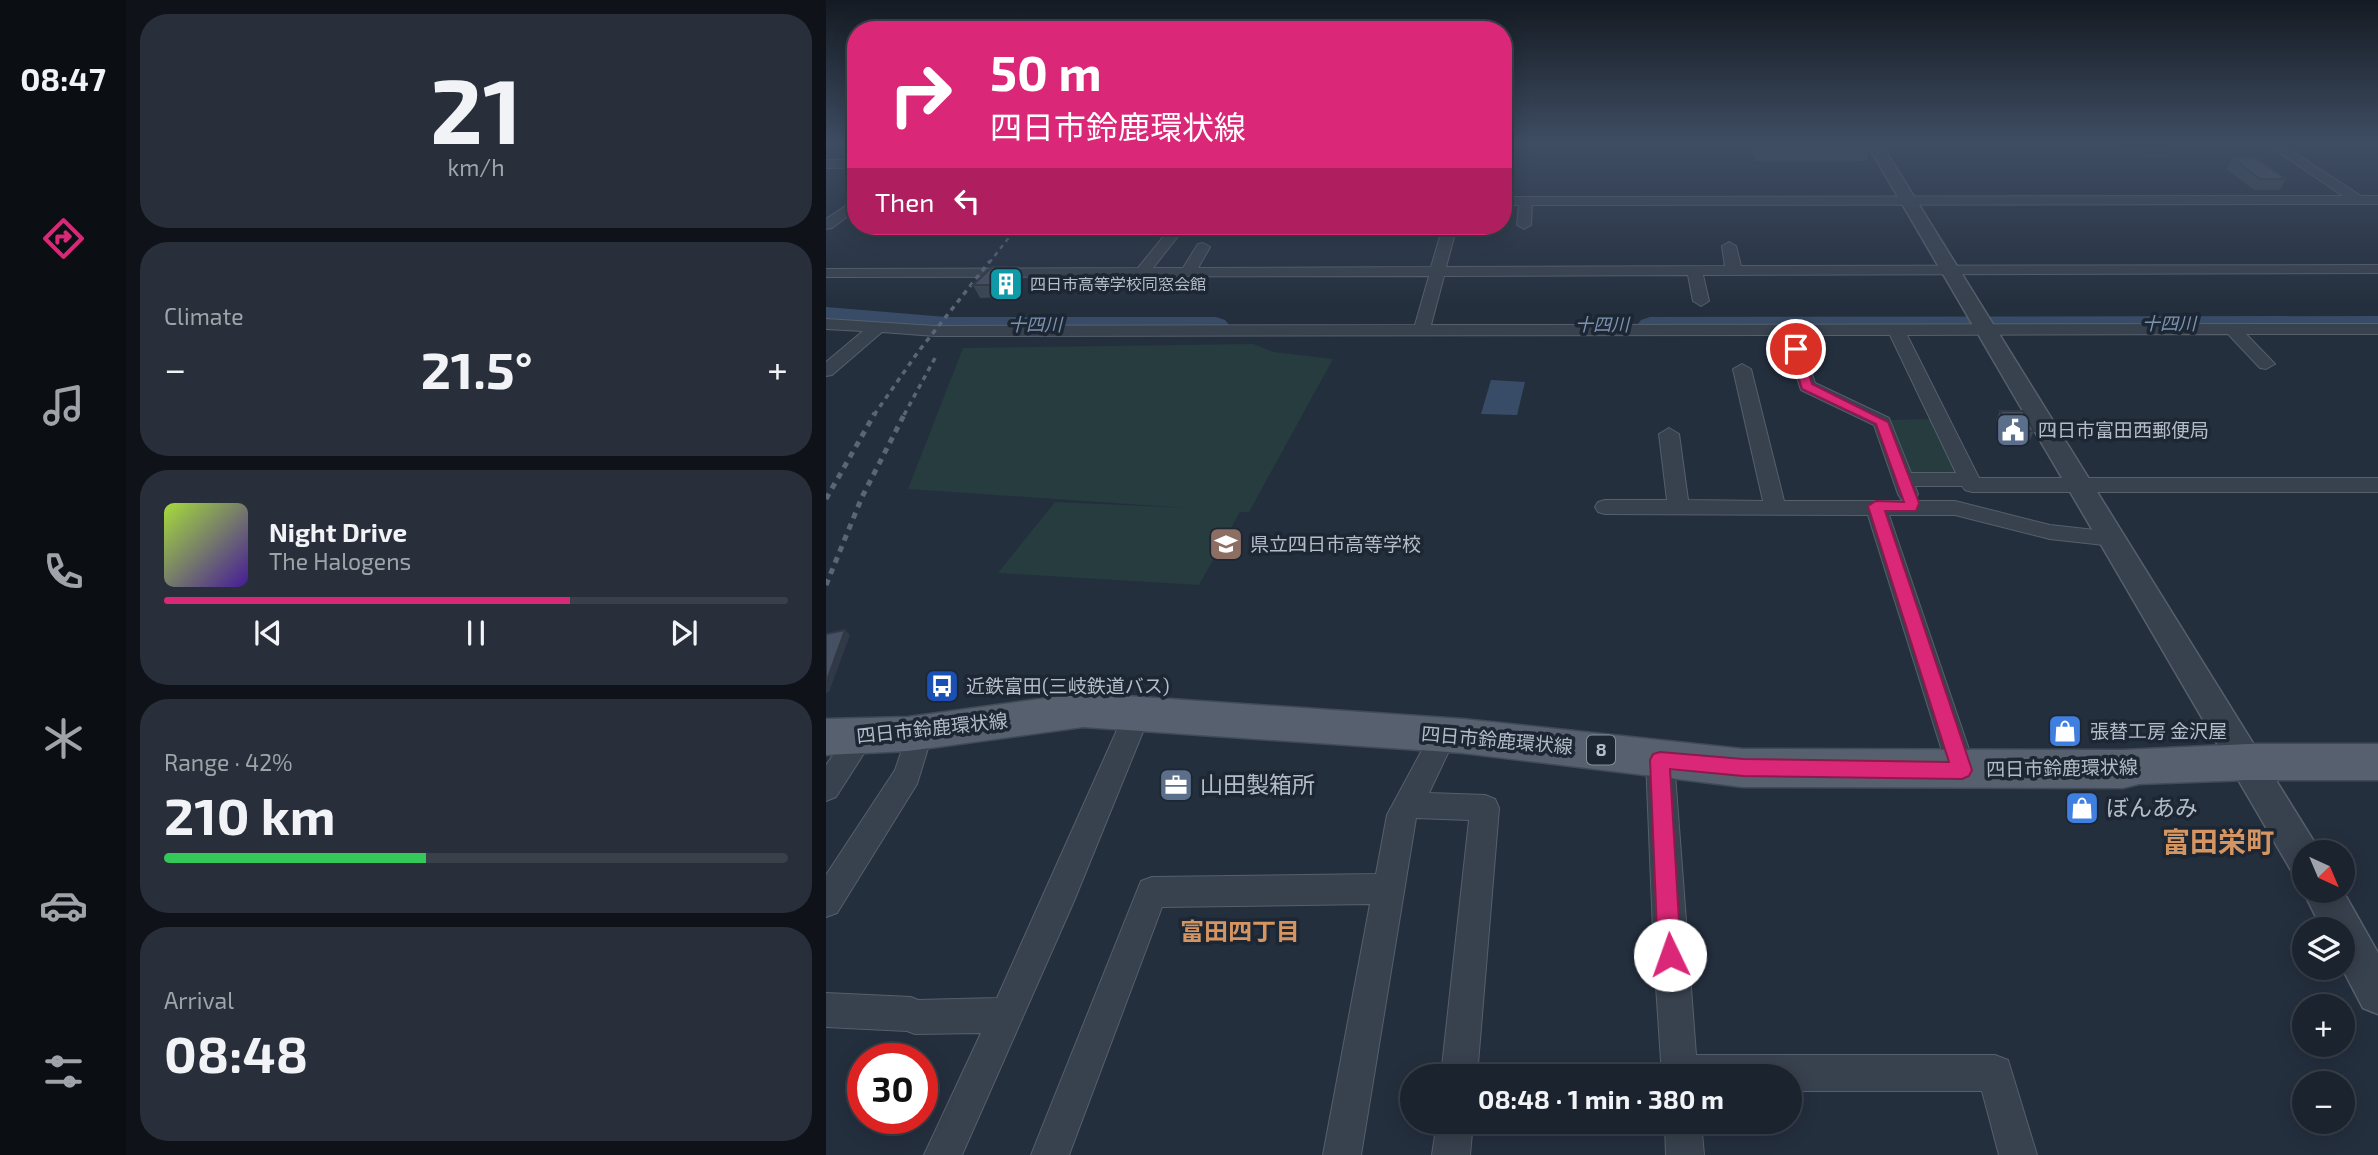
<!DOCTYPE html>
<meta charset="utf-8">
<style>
body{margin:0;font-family:"Exo 2","Noto Sans JP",sans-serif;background:#282f3a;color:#f1f3f6;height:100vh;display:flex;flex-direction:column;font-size:26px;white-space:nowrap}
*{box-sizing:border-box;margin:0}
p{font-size:23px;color:#a0a4aa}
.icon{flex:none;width:38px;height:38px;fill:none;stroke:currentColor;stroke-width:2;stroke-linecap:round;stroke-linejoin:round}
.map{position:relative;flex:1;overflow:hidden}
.panel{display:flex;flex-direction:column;gap:14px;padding:14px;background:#0f1319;width:700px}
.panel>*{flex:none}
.guide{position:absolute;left:21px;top:21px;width:665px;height:214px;border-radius:28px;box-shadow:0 4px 18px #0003,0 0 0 2px #39404a;background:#db2777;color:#fff;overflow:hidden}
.needle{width:46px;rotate:136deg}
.controls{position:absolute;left:1466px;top:840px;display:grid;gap:14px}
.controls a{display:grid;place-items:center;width:63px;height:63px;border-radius:50%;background:#1b232e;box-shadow:0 4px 18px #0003,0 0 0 2px #39404a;font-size:35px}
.speed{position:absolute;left:21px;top:1043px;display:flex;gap:14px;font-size:35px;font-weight:700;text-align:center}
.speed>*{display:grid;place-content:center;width:91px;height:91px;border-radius:50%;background:#1b232e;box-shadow:0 4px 18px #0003,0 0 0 2px #39404a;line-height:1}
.speed .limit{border:10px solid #d22;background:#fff;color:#111}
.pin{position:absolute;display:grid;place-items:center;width:60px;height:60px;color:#fff;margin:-30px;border:4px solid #fff;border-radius:50%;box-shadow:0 2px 7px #0007}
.me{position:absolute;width:77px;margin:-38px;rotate:357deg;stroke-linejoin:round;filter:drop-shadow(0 0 5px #0008)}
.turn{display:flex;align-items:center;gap:24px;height:147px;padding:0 28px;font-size:32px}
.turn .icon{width:91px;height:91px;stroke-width:2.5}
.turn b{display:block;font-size:49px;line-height:60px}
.then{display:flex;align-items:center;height:66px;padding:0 28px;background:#0003;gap:14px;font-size:26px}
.big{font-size:52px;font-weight:700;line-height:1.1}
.panel .tile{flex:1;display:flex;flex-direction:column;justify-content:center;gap:10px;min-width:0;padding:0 24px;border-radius:28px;background:#282f3a}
.panel .dial{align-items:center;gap:0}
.dial b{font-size:91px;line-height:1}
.song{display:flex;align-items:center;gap:21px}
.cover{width:84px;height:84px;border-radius:10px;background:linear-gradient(135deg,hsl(80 70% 55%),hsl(260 70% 35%))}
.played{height:7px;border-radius:4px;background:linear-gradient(90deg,#db2777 65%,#39404a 65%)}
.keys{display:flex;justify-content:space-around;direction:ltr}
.heat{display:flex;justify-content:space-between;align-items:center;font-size:38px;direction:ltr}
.charge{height:10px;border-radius:5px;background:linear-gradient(90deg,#34c759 42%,#39404a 0)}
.trip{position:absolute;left:574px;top:1064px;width:402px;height:70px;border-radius:35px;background:#1b232e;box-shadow:0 4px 18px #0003,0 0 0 2px #39404a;font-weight:700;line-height:70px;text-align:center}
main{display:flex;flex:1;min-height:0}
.tab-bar{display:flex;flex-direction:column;width:126px;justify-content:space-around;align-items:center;background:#0b0e12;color:#a0a4aa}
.tab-bar .icon{width:49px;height:49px}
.tab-bar .selected{color:#db2777}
.tab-bar b{font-size:32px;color:#f1f3f6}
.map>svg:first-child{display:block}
.green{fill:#263c3f}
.water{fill:#394c67}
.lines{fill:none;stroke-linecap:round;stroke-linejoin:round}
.river{fill:#394c67;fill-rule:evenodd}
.minor-casing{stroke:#565f6c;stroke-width:2}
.tertiary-casing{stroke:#565f6c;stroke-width:3}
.primary-casing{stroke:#414a57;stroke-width:3}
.minor{fill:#38414e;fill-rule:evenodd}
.tertiary{fill:#38414e;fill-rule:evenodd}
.primary{fill:#56606e;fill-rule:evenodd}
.rail-far2{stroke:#5a6575;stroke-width:2.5;stroke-dasharray:4.5 4.5;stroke-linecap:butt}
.rail-far1{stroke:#5a6575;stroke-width:3.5;stroke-dasharray:5 5;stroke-linecap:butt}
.rail{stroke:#5a6575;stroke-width:5;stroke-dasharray:6 6;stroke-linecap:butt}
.wall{fill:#3b4654}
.shaded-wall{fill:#303945}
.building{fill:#455162;stroke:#303945;stroke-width:2}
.route{fill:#db2777;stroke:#8e194d;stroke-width:2}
.labels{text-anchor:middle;stroke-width:7;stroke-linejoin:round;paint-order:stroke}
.far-poi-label{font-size:16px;fill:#b4bcc9;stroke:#1d2633;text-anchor:start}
.far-water-label{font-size:18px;font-style:italic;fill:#7c92b1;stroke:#1d2633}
.shield{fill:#1d2633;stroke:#878f9c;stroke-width:2}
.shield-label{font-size:18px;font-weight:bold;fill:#b4bcc9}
.poi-label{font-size:19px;fill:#b4bcc9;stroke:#1d2633;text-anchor:start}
.street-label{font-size:19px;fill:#b4bcc9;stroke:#1d2633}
.near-poi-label{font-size:23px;fill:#b4bcc9;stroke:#1d2633;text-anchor:start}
.near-neighbourhood-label{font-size:24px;font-weight:bold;fill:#d59563;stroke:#1d2633}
.near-quarter-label{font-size:28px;font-weight:bold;fill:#d59563;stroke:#1d2633}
</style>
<main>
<nav class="tab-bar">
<b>08:47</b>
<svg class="icon selected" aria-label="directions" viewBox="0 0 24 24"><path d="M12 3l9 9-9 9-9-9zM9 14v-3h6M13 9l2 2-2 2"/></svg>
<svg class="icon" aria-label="music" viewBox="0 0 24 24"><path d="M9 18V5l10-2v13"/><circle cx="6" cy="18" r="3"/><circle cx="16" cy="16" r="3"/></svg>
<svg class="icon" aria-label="phone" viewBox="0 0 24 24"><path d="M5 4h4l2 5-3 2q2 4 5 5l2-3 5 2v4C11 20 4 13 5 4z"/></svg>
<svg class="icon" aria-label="climate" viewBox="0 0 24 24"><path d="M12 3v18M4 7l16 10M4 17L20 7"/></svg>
<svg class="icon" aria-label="car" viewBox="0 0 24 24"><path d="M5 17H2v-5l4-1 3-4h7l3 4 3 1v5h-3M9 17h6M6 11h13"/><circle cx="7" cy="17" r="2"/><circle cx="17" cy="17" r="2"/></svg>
<svg class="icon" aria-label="filters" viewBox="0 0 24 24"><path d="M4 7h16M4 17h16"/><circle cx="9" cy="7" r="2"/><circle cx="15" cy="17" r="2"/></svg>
</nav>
<section class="panel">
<div class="tile dial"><b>21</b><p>km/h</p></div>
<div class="tile"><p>Climate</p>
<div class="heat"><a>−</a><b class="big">21.5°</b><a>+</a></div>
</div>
<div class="tile">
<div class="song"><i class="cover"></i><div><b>Night Drive</b><p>The Halogens</p></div></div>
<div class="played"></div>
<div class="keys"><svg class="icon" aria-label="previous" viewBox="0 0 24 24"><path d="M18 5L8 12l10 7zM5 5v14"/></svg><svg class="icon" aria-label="pause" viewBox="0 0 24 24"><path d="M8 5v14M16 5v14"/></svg><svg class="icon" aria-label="next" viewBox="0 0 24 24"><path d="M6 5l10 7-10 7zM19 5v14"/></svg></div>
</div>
<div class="tile"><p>Range · 42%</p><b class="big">210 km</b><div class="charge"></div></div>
<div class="tile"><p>Arrival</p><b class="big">08:48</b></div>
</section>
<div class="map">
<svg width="1552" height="1155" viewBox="0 0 1552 1155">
<rect width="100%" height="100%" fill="#242f3e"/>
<!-- green -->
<g class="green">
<polygon points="1278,142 1329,142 1348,158 1295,157"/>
<polygon points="427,344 447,352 507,359 423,512 414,512 373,585 172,573 229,502 362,508 82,489 137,348"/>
<polygon points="1107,419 1131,472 1128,475 1091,474 1084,471 1064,420"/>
</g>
<!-- water -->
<polygon class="water" points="665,380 699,382 691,415 655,414"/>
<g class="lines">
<!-- river -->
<g class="river">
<polygon points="0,307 120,317 390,317 399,320 403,325 399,330 390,333 120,333 0,321"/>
<polygon points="1552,316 1552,332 824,333 815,330 811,325 815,320 824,317"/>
</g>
<!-- minor casing -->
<g class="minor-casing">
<g id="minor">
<polygon points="1438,142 1452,142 1535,196 1552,196 1552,204 706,205 705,225 698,229 691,225 693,205 677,205 677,197 1517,196"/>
<rect x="0" y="160" width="30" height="8"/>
<polygon points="30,199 30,210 6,228 0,229 0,219"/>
<path d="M346,226H360L327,268H357L372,244L377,243L384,247L372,268L605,267L617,226H631L620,267L899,266L896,246L903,242L910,246L915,266L1552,265V273L877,275L883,301L875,306L867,301L862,275L618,276L605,325L1552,324V334H1420L1449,364L1440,369L1434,368L1402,334L1081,335L1153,478H1552V492H1146L1139,490L1136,486H1089L1092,494L1089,499H1075L1072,494L1048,425L975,390L957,335L109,336L56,332L6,375L0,376V362L37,331L0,329V319L109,326L589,325L603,276L0,277V269L312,268ZM973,335H1064L1130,473H1085L1063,418L989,383Z"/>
<polygon points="414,226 428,226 423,233 418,234 411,230"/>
<polygon points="916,364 925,369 958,501 1129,501 1224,525 1287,532 1295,534 1298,539 1295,544 1287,546 1224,539 1129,515 1063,515 1150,770 1146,779 1136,782 1126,779 1122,770 1042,515 779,514 772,512 769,507 772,502 779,500 841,500 833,434 843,428 853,434 862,500 937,501 907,369"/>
<polygon points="312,701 321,704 325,712 248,901 136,1155 98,1155 155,1033 89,1034 81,1031 0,1027 0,993 85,997 92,1000 171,998 299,712 303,704"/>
<polygon points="94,721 103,724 107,732 91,784 11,913 0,917 0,875 69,770 85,724"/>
<polygon points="618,723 627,726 631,734 603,793 659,795 669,799 673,808 651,1076 615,1076 643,820 590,818 535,1155 497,1155 544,904 336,907 243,1155 205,1155 315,881 326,877 550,874 561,815 609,726"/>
<polygon points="36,725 45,728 49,736 10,797 0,801 0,765 27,728"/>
<polygon points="834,748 844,752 848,760 870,1055 1169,1055 1182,1060 1211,1155 1173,1155 1156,1091 964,1091 964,1076 836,1076 828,955 820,760 824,752"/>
<polygon points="611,1122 647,1122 644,1155 606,1155"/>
<polygon points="839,1122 875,1122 878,1155 840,1155"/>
</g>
</g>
<!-- tertiary casing -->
<g class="tertiary-casing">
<g id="tertiary">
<polygon points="1040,142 1054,142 1492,848 1494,852 1479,852 1479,877 1466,872"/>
<polygon points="1479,887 1479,891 1517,891 1552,953 1552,1014 1537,1008 1516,968 1517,929 1496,929 1477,891"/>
</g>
</g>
<!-- primary casing -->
<g class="primary-casing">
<polygon id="primary" points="257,693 637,719 917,749 1297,750 1422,744 1552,744 1552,780 1422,780 1313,784 1297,788 917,787 637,753 257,727 82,751 0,755 0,719 82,717"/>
</g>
<!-- minor -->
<use href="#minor" class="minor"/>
<!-- tertiary -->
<use href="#tertiary" class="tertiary"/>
<!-- primary -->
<use href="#primary" class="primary"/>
<!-- rail-far2 -->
<polyline class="rail-far2" points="163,263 192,226"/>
<!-- rail-far1 -->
<g class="rail-far1">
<polyline points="48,415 92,352 164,261"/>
<polyline points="78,415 109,358"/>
</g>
<!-- rail -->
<g class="rail">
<polyline points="0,499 49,413"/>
<polyline points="0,585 36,497 79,413"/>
</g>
</g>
<!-- wall -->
<g class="wall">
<polygon points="923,142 1041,142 1044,147 1041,161 941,162 929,161"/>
<polygon points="1406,158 1460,179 1454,190 1428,190 1400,169"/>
<polygon points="196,279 179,297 154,298 147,285"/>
<polygon points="1174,411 1208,431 1204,440 1181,440 1170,420"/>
</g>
<!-- shaded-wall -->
<g class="shaded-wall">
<polygon points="190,267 196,279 179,297 172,285"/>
<polygon points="19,630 24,635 3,692 0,693 0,683"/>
</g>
<!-- building -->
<g class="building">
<polygon points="929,142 1041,142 1044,147 943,148 930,146"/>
<polygon points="1406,158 1430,158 1460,179 1434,179"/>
<polygon points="166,267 190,267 172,285 147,285"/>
<polygon points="1174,411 1197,411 1208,431 1185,431"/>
<polygon points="19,630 0,683 0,634"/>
</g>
<!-- sky -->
<linearGradient id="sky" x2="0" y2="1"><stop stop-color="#141a22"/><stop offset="0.47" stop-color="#3f4d63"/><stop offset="1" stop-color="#3f4d63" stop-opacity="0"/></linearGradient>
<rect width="1552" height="304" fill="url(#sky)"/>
<!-- route -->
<polygon class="route" points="970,346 976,349 986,384 1062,422 1093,503 1090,511 1059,511 1146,770 1143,776 1136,779 917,776 844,769 855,955 852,963 844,966 836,963 832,955 824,760 827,754 834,752 917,759 1123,762 1042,506 1050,501 1078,502 1050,424 976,389 964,349"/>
<!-- icons -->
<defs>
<g id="building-square" transform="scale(1.75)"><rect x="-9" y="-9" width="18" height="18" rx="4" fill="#0f9aa8" stroke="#1d2633"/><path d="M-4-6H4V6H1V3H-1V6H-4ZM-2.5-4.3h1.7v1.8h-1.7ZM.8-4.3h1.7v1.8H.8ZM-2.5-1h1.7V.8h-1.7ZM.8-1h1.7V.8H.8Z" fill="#fff"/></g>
<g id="civic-square" transform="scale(1.75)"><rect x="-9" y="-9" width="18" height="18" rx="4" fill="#5c6f8a" stroke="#1d2633"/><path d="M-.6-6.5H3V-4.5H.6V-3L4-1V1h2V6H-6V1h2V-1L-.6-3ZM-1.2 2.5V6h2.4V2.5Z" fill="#fff"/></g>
<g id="school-square" transform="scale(1.75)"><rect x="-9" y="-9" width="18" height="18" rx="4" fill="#8d6e63" stroke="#1d2633"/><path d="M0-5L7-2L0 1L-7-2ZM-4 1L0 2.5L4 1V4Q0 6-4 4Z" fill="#fff"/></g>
<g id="bus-square" transform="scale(1.75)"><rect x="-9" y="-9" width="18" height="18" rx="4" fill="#1a4fb4" stroke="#1d2633"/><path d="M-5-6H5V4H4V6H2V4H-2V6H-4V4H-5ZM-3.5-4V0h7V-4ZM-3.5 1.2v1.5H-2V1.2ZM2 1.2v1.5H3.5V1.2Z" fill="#fff"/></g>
<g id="shop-square" transform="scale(1.75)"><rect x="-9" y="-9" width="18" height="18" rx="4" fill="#3f7fe0" stroke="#1d2633"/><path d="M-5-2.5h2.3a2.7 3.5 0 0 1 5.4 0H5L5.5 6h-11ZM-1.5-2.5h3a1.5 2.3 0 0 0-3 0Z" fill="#fff"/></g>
<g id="office-square" transform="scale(1.75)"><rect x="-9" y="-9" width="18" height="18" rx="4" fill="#5c6f8a" stroke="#1d2633"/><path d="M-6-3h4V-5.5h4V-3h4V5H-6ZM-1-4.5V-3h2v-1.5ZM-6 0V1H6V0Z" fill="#fff"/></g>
</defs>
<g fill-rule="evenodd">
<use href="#building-square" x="180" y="284"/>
<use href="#civic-square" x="1187" y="430"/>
<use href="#school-square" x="400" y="544"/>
<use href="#bus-square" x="116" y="686"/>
<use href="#shop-square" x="1239" y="731"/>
<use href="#office-square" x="350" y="785"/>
<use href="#shop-square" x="1256" y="808"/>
</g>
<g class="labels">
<!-- far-poi labels -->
<g class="far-poi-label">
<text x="204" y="290">四日市高等学校同窓会館</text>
</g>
<!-- far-water labels -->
<g class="far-water-label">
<text x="1343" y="330">十四川</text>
<text x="209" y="331">十四川</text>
<text x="776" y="331">十四川</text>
</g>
<!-- shield labels -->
<rect class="shield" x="761" y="735.5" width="28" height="29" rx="5"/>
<g class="shield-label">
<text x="775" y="756">8</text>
</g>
<!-- poi labels -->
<g class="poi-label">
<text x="1212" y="437">四日市富田西郵便局</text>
<text x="424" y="551">県立四日市高等学校</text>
<text x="140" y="693">近鉄富田(三岐鉄道バス)</text>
<text x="1264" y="738">張替工房 金沢屋</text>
</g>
<!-- street labels -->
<g class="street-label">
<text transform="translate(106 728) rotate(-6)" y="7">四日市鈴鹿環状線</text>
<text transform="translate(671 740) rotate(5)" y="7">四日市鈴鹿環状線</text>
<text transform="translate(1236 768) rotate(-1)" y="7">四日市鈴鹿環状線</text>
</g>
<!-- near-poi labels -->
<g class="near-poi-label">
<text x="374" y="793">山田製箱所</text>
<text x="1280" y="816">ぼんあみ</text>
</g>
<!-- near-neighbourhood labels -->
<g class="near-neighbourhood-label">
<text x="414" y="940">富田四丁目</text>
</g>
<!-- near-quarter labels -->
<g class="near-quarter-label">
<text x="1392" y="852">富田栄町</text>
</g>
</g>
</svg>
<div class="controls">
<a><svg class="needle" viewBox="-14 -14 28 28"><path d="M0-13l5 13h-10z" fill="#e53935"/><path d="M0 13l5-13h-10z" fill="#a0a4aa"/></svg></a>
<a><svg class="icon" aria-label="layers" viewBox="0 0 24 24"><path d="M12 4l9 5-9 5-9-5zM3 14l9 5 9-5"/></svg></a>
<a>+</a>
<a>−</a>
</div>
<div class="speed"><div class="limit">30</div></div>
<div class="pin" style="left:970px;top:349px;background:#d93025"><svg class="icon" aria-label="arrive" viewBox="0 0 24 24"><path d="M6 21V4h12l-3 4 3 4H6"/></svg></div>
<svg class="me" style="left:844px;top:955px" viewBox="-20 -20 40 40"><circle r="19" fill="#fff"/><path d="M0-13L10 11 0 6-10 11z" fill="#db2777"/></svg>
<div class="trip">08:48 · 1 min · 380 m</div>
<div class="guide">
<div class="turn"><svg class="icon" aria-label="right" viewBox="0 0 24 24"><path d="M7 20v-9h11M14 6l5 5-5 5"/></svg><div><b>50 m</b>四日市鈴鹿環状線</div></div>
<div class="then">Then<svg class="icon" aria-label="left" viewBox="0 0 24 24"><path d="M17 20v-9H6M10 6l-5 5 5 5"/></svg></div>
</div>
</div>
</main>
